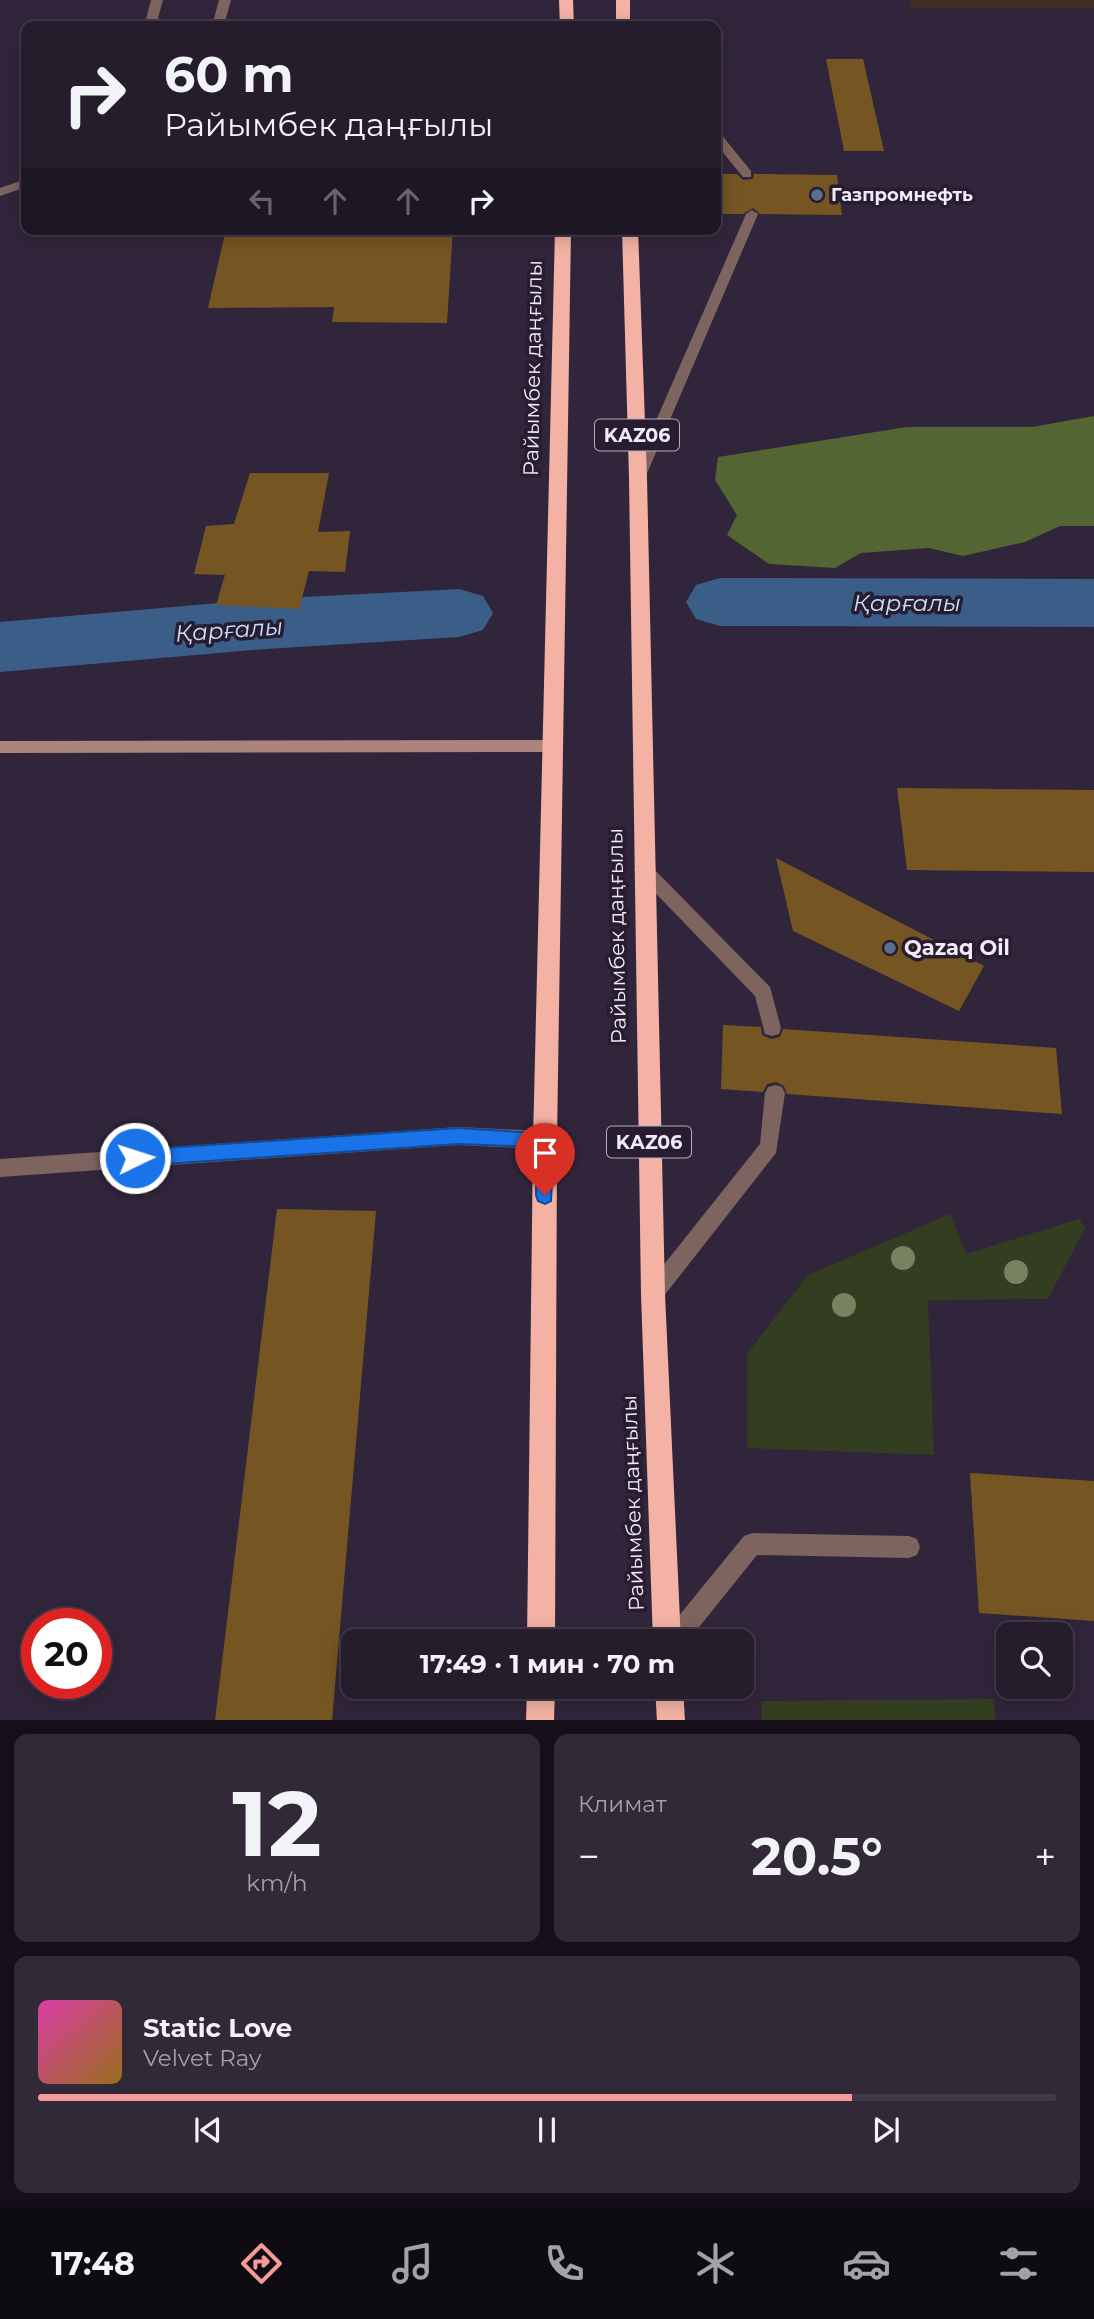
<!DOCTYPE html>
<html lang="ru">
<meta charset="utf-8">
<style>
body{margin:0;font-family:Montserrat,sans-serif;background:#312938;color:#f1f3f6;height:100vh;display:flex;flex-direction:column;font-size:26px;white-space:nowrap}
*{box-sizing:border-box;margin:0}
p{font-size:23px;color:#a3a1a9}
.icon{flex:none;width:38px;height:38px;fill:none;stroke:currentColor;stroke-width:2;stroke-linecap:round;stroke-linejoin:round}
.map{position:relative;height:1720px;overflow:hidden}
.side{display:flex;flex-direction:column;gap:14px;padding:14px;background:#140f18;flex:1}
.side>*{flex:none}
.guide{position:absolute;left:21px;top:21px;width:700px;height:214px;border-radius:14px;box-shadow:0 4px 18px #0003,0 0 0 2px #423a48;background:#251c2c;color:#f1f3f6;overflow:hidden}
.controls{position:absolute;left:996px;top:1622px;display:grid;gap:14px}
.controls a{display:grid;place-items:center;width:77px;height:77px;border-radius:14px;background:#251c2c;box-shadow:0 4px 18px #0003,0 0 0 2px #423a48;font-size:35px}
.speed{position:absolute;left:21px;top:1608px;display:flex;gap:14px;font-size:35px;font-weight:700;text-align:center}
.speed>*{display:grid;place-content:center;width:91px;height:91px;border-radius:50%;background:#251c2c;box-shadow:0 4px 18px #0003,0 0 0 2px #423a48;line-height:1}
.speed .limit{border:10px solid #d22;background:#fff;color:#111}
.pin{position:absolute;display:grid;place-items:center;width:60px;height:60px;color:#fff;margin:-72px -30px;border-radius:50% 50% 50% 0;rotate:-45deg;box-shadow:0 0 7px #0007}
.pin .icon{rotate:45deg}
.me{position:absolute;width:77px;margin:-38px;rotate:86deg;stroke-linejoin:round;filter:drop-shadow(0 0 5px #0008)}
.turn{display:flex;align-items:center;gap:24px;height:147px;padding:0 28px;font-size:32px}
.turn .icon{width:91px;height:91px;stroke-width:2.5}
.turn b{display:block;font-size:49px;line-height:60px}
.lanes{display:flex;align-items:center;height:66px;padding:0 28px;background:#0003;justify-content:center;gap:35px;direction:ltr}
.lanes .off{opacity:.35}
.big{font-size:52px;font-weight:700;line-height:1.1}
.side .widget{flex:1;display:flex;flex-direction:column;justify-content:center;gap:10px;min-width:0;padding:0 24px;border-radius:14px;background:#312938}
.side .dial{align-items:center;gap:0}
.dial b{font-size:91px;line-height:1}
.song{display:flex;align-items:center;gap:21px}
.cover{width:84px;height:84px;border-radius:10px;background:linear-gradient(135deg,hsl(320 70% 55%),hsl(40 70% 35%))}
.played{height:7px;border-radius:4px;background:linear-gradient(90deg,#f59b97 80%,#423a48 80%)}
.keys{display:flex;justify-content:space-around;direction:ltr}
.heat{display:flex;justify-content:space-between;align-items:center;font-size:38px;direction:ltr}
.side .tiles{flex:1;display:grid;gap:14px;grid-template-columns:1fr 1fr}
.widget:last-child{grid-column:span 2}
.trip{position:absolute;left:341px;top:1629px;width:413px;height:70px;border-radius:14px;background:#251c2c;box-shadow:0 4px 18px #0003,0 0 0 2px #423a48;font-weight:700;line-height:70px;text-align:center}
.tab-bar{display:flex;height:112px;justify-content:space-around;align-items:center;background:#0f0b12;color:#a3a1a9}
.tab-bar .icon{width:49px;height:49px}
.tab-bar .current{color:#f59b97}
.tab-bar b{font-size:32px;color:#f1f3f6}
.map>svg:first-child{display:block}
.commercial{fill:#3f2e24}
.green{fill:#333e20}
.forest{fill:#536532}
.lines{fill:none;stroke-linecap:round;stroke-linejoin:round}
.river{fill:#3a5e87;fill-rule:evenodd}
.building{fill:#755623}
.lane{fill:#7e645e;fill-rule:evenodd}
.secondary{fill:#ad847b;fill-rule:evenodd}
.highway{fill:#f3b2a4;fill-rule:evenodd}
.tree{fill:#778260}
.route{fill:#1a73e8;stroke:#114b97;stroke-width:2}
.service-dot{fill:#5c6f8a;stroke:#271c30;stroke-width:2.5}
.labels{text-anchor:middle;stroke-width:7;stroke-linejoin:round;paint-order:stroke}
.far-poi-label{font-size:18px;font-weight:bold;fill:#f2eaf9;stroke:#271c30;text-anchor:start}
.shield{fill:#271c30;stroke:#b5acbd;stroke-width:2}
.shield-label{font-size:19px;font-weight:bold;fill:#f2eaf9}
.street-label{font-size:21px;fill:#f2eaf9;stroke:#271c30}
.poi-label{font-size:21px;font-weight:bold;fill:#f2eaf9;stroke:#271c30;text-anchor:start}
.water-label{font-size:23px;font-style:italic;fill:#cae0fa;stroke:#271c30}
</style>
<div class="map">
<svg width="1094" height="1721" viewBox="0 0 1094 1721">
<rect width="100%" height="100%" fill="#31253b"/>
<!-- commercial -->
<polygon class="commercial" points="909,0 1094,0 1094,8 911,8"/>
<!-- green -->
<g class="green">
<polygon points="950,1214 966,1254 1079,1219 1085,1228 1048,1299 928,1300 934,1455 747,1448 747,1354 808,1275"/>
<polygon points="994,1699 995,1720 762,1720 761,1701"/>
</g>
<!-- forest -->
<polygon class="forest" points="1094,416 1094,526 1060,526 1025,542 963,556 929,548 861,553 835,568 769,564 727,535 737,515 715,480 718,457 907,427 1032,427"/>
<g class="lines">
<!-- river -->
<g class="river">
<polygon points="720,578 1094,579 1094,627 720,626 696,619 686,602 696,585"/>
<polygon points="459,589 483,596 493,613 483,630 459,637 266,649 0,672 0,622 266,599"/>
</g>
</g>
<!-- building -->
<g class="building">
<polygon points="826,59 863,59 884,151 844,151"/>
<polygon points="716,174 737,174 743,180 753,179 754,174 837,175 842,215 760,214 753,208 743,214 716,214"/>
<polygon points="226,229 453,229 447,323 332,322 334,307 208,308"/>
<polygon points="250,473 329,473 318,532 350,531 345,572 309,571 299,609 216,605 225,575 194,574 206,526 234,524"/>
<polygon points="897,788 1094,790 1094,872 907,870"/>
<polygon points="776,858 984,966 959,1011 793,931"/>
<polygon points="723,1025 761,1027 762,1035 771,1039 780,1037 783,1029 1056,1048 1062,1114 787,1094 784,1086 776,1082 767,1084 763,1092 721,1089"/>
<polygon points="277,1209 376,1211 332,1720 215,1720"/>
<polygon points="970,1473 1094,1481 1094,1621 979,1613"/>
</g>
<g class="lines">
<!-- lane -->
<g class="lane">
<polygon points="151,0 163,0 158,18 166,26 153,26 146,19"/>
<polygon points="219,0 231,0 224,26 212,26"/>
<polygon points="716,132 720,133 751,171 751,177 743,177 716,144"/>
<polygon points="26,179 26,187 0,196 0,188"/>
<polygon points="752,210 758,214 645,478 643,482 633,482 631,478 746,214"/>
<polygon points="643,862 649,864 770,987 781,1028 779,1034 772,1036 765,1034 755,996 637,874 634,869 637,864"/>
<polygon points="775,1085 782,1087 785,1093 776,1153 660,1301 653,1304 646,1301 643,1294 646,1287 760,1144 765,1093 768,1087"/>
<polygon points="458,1127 545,1131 552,1134 555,1140 552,1146 545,1149 458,1145 0,1177 0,1159"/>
<polygon points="752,1533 909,1536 917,1539 920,1547 917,1555 909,1558 757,1555 687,1642 661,1642 664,1634 744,1536"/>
</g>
<!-- secondary -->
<polygon class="secondary" points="555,740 563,746 555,752 0,753 0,741"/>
<!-- highway -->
<g class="highway">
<polygon points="559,0 573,0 574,26 560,26"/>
<rect x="616" y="0" width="14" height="26"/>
<polygon points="555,229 571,229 557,1140 555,1642 527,1642 533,1140"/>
<polygon points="622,229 638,229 647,478 665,1294 681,1642 653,1642 641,1294 629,478"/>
<polygon points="527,1687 555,1687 554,1721 526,1721"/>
<polygon points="655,1687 683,1687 685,1721 657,1721"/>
</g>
</g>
<!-- trees -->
<g class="tree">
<circle cx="903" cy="1258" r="12"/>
<circle cx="1016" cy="1272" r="12"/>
<circle cx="844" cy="1305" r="12"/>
</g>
<!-- route -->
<polygon class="route" points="458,1128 551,1134 554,1140 551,1201 545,1204 538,1201 536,1195 536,1147 458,1144 135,1166 129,1164 126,1158 129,1153 135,1150"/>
<!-- markers -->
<g class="service-dot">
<circle cx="817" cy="195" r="7"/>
<circle cx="890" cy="948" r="7"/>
</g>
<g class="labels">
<!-- far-poi labels -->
<g class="far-poi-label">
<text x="831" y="201">Газпромнефть</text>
</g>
<!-- shield labels -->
<g class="shield">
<rect x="595" y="419.5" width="84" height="31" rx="5"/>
<rect x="607" y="1126.5" width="84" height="31" rx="5"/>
</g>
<g class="shield-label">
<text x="637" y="442">KАZ06</text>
<text x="649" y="1149">KАZ06</text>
</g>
<!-- street labels -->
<g class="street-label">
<text transform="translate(533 368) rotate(-89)" y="7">Райымбек даңғылы</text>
<text transform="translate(617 936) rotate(-91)" y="7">Райымбек даңғылы</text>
<text transform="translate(633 1503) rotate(-92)" y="7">Райымбек даңғылы</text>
</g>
<!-- poi labels -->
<g class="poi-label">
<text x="904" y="955">Qazaq Oil</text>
</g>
<!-- water labels -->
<g class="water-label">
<text x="907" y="611">Қарғалы</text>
<text transform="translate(229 630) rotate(-4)" y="8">Қарғалы</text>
</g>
</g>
</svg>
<div class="controls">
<a><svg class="icon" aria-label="search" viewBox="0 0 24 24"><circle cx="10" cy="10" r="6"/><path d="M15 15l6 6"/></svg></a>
</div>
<div class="speed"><div class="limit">20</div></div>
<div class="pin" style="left:545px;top:1195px;background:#d93025"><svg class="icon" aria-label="arrive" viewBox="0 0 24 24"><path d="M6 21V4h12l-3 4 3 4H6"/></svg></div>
<svg class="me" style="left:135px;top:1158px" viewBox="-20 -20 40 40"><circle r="17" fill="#1a73e8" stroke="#fff" stroke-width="3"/><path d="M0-11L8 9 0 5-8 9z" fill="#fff"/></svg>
<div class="trip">17:49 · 1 мин · 70 m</div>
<div class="guide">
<div class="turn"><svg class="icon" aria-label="right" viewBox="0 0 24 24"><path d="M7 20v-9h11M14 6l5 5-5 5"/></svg><div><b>60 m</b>Райымбек даңғылы</div></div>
<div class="lanes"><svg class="icon off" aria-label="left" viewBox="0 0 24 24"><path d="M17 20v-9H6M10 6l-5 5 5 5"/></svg><svg class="icon off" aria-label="ahead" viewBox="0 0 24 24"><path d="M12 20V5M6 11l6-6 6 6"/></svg><svg class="icon off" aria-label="ahead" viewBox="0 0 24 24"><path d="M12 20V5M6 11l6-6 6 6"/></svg><svg class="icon" aria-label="right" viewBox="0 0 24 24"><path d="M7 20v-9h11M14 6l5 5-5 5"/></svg></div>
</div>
</div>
<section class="side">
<div class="tiles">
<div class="widget dial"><b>12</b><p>km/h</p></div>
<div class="widget"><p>Климат</p>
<div class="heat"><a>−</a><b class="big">20.5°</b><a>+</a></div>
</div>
<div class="widget">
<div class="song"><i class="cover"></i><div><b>Static Love</b><p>Velvet Ray</p></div></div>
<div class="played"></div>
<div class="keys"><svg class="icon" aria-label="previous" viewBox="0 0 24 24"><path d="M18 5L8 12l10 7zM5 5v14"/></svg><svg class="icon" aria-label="pause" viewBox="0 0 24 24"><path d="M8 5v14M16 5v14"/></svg><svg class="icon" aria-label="next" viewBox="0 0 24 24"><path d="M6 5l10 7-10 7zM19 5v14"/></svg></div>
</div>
</div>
</section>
<nav class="tab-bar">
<b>17:48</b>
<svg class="icon current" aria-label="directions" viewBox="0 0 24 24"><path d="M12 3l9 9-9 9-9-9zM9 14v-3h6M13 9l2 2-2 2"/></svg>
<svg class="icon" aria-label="music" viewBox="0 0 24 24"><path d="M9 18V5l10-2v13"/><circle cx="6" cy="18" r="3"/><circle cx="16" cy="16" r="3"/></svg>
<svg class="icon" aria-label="phone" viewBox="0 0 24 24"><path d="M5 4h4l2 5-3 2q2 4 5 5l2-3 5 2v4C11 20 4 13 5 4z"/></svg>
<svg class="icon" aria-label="climate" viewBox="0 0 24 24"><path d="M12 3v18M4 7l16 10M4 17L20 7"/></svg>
<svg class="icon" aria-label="car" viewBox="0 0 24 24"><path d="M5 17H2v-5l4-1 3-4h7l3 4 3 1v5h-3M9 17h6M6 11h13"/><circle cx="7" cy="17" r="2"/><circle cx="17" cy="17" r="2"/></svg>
<svg class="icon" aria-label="filters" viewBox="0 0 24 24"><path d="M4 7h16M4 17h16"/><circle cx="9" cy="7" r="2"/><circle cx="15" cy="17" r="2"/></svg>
</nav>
